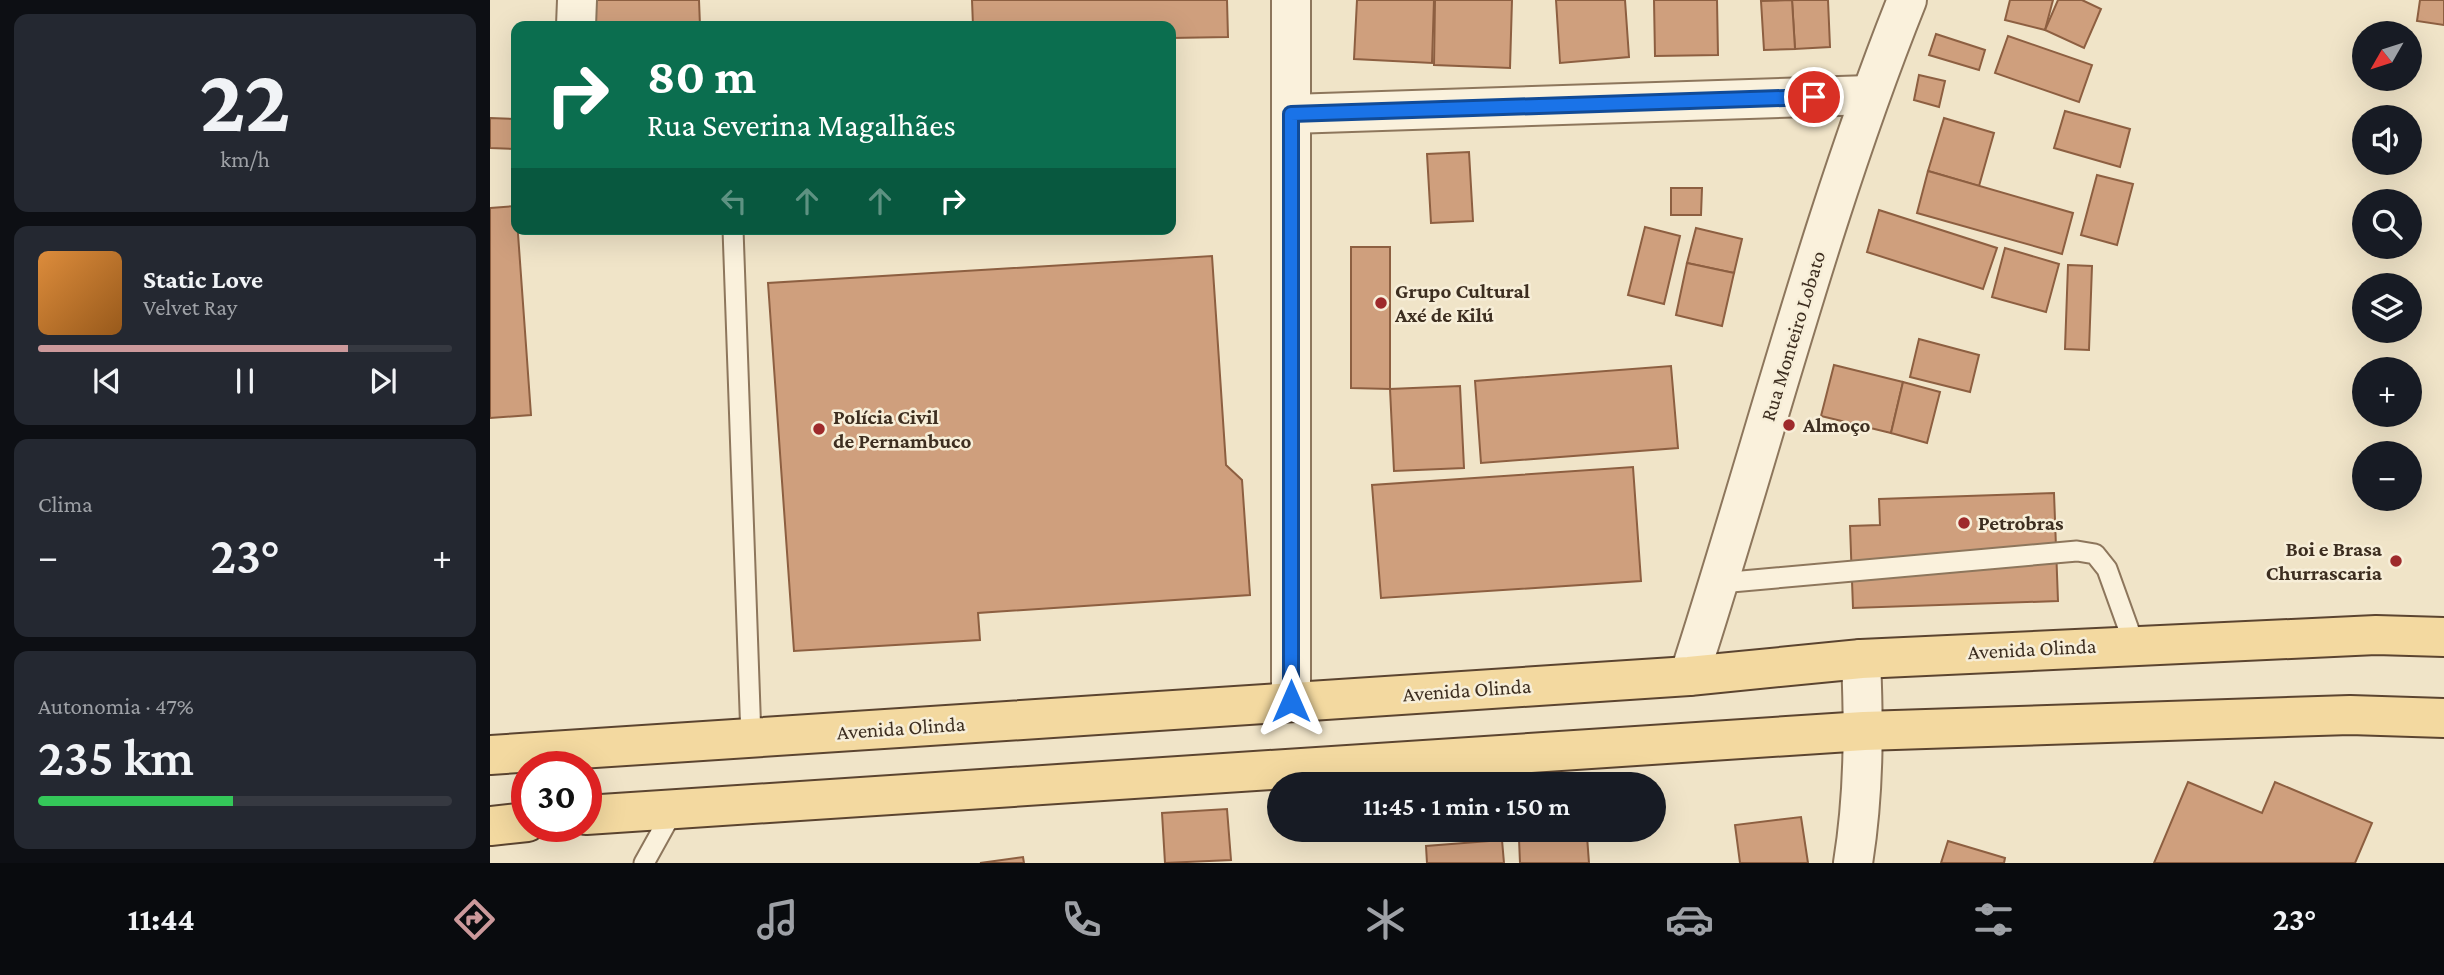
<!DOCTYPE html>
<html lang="pt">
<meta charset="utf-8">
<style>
body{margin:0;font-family:"Crimson Pro",serif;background:#242831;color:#f1f3f6;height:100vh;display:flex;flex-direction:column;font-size:26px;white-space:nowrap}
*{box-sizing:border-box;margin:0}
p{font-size:23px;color:#9ea1a6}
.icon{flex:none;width:38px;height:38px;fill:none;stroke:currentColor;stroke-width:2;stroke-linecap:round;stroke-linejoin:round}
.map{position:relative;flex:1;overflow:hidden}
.details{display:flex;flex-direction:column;gap:14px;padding:14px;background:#0d0f14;width:490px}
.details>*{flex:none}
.hud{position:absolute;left:21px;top:21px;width:665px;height:214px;border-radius:14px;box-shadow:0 7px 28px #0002;background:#0b6e4f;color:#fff;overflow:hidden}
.needle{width:46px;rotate:231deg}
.buttons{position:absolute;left:1862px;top:21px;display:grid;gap:14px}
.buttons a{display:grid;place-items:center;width:70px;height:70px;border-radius:50%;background:#171b24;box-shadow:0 7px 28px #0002;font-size:35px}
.speed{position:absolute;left:21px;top:751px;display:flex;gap:14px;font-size:35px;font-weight:700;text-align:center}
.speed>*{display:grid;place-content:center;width:91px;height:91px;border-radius:50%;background:#171b24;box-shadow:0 7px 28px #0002;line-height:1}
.speed .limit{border:10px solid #d22;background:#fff;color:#111}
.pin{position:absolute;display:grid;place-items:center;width:60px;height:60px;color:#fff;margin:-30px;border:4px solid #fff;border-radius:50%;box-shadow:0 2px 7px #0007}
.me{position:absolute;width:77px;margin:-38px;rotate:0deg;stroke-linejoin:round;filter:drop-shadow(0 0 5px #0008)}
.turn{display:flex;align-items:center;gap:24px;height:147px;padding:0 21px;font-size:32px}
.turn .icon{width:91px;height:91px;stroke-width:2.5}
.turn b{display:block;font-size:49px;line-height:60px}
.lanes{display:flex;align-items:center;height:66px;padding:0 21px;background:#0003;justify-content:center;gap:35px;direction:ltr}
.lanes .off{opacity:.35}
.big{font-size:52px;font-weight:600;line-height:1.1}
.details .card{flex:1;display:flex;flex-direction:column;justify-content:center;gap:10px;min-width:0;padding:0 24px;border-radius:14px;background:#242831}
.details .dial{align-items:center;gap:0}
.dial b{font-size:91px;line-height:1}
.song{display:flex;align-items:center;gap:21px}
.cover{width:84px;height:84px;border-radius:10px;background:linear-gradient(135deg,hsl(30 70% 55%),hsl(30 70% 35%))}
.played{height:7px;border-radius:4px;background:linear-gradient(90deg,#cc999b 75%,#363941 75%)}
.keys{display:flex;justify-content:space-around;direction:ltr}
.heat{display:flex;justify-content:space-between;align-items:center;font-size:38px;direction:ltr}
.charge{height:10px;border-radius:5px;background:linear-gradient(90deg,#34c759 47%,#363941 0)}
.trip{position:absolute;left:777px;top:772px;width:399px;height:70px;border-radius:35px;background:#171b24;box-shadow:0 7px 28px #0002;font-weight:600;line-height:70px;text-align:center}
.dock{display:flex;height:112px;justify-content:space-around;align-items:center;background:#090b0e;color:#9ea1a6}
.dock .icon{width:49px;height:49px}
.dock .selected{color:#cc999b}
.dock b{font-size:32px;color:#f1f3f6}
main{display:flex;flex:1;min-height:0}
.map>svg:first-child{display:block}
.building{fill:#cf9f7d;stroke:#8d5f41;stroke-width:2}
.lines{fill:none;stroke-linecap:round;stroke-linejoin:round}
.service-casing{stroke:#8d765c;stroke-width:23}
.minor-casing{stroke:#8d765c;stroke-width:42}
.primary-casing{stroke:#5b4430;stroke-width:42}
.service{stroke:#faf1dc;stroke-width:19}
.minor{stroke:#faf1dc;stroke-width:38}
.primary{stroke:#f3d9a0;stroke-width:38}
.route-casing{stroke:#114b97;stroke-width:18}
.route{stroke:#1a73e8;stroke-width:12}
.poi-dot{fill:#9e2a2b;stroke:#f7eed8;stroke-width:2.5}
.labels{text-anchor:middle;stroke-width:5;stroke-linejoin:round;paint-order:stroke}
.poi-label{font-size:21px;font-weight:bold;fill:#3d2e20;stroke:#f7eed8;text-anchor:start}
.street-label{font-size:21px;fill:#3d2e20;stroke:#f7eed8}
</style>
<main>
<section class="details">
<div class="card dial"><b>22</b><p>km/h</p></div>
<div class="card">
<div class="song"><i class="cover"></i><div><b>Static Love</b><p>Velvet Ray</p></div></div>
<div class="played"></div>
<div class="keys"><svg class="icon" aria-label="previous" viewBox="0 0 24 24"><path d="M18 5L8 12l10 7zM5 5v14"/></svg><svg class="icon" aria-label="pause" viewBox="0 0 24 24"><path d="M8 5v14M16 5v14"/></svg><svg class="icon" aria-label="next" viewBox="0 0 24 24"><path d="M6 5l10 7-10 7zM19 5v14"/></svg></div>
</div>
<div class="card"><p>Clima</p>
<div class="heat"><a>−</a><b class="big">23°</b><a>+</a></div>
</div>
<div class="card"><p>Autonomia · 47%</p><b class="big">235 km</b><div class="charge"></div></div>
</section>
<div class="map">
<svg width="1954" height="863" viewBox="0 0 1954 863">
<rect width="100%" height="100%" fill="#f0e4c8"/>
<!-- building -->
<g class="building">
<polygon points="98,0 209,0 210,26 99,26"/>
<polygon points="482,0 737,0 738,37 681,38 681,26 483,26"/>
<polygon points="867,0 944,0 942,63 864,59"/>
<polygon points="945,0 1022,0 1020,68 944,65"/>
<polygon points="1066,0 1135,0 1139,57 1070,63"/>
<polygon points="1164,0 1227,0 1228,55 1165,56"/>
<polygon points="1302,0 1338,0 1340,47 1305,49"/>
<polygon points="1302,0 1305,49 1274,50 1271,1"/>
<polygon points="1520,0 1563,0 1555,30 1515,20"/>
<polygon points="1568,0 1592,0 1611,9 1594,48 1555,30"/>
<polygon points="1930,0 1954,0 1954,25 1927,21"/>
<polygon points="1446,34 1495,50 1489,70 1439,55"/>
<polygon points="1518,36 1602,65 1589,102 1505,73"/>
<polygon points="1429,75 1455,81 1449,107 1424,100"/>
<polygon points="1575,111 1640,129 1630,167 1564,148"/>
<polygon points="0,118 26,119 26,149 0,148"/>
<polygon points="1454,118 1504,133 1489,186 1438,171"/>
<polygon points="979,152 983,221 941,223 937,154"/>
<polygon points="1438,171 1583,213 1572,254 1427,213"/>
<polygon points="1607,175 1643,184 1627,245 1591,235"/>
<polygon points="1181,188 1212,188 1211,215 1181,215"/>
<polygon points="26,206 41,415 0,418 0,208"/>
<polygon points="1389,210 1507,248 1493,289 1377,252"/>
<polygon points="1155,227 1190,236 1174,304 1138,295"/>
<polygon points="1206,228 1252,239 1244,273 1197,263"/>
<polygon points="861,247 900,247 900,389 861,388"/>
<polygon points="1515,248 1569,264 1556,312 1502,297"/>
<polygon points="722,256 736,465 752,480 760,595 488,613 490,640 304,651 278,283"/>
<polygon points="1197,263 1244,273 1232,326 1186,315"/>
<polygon points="1578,265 1602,266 1599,350 1575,349"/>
<polygon points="1429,339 1489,355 1480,392 1420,377"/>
<polygon points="1344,365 1413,382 1401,433 1331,416"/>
<polygon points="1181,366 1188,448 991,463 985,381"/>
<polygon points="1413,382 1450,392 1437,443 1401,433"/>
<polygon points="970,386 974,468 904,471 900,389"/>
<polygon points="1143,467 1151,581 891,598 882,485"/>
<polygon points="1564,493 1568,601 1363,608 1360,526 1390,525 1389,499"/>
<polygon points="1698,782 1772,813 1785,782 1882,823 1865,863 1664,863"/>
<polygon points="737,809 741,860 675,863 672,813"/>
<polygon points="1311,817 1318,863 1250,863 1245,825"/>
<polygon points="1097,836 1099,863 1030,863 1029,839"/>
<polygon points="1012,840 1014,863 937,863 936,846"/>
<polygon points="1458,841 1515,858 1514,863 1451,863"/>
<polygon points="533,857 534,863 490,863"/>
</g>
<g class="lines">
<!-- service casing -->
<g class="service-casing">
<g id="service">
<polyline points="243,229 261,738"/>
<polyline points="1230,583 1587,551 1605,554 1617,569 1644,644"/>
<polyline points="154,863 184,809"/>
</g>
</g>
<!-- minor casing -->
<g class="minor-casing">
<g id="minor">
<polyline points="86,26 87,0"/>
<polyline points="801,114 1379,95"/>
<path d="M1199,676C1272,451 1329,220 1417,0"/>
<polyline points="801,701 801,0"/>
<path d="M1363,863C1374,795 1374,728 1371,659"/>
</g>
</g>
<!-- primary casing -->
<g class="primary-casing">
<g id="primary">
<polyline points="0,755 1199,676 1371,659 1886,635 1954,637"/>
<polyline points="96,815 1374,731 1860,715 1954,718"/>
<polyline points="0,826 37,822"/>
</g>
</g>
<!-- service -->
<use href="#service" class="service"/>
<!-- minor -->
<use href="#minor" class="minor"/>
<!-- primary -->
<use href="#primary" class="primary"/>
</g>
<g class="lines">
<!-- route casing -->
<g class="route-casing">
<polyline id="route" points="801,701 801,114 1324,97"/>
</g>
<!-- route -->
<use href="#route" class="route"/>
</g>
<!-- markers -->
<g class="poi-dot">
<circle cx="891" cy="303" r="7"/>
<circle cx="1299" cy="425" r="7"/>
<circle cx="329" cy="429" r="7"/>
<circle cx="1474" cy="523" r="7"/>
<circle cx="1906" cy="561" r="7"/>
</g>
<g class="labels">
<!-- poi labels -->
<g class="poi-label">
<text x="905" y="298">Grupo Cultural<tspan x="905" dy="24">Axé de Kilú</tspan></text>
<text x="343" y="424">Polícia Civil<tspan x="343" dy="24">de Pernambuco</tspan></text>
<text x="1313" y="432">Almoço</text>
<text x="1488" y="530">Petrobras</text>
<text x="1892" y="556" text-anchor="end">Boi e Brasa<tspan x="1892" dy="24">Churrascaria</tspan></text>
</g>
<!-- street labels -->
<g class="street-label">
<text transform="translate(1303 336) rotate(-73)" y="7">Rua Monteiro Lobato</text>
<text transform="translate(1542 649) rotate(-3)" y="7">Avenida Olinda</text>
<text transform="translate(977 690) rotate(-4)" y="7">Avenida Olinda</text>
<text transform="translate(411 728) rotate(-4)" y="7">Avenida Olinda</text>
</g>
</g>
</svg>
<div class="buttons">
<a><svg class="needle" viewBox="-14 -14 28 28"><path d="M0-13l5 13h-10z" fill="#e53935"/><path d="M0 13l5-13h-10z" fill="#9ea1a6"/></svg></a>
<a><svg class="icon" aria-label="sound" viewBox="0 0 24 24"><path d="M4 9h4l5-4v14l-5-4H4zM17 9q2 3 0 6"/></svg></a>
<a><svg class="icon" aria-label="search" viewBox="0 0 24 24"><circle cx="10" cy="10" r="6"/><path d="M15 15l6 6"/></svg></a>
<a><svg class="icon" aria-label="layers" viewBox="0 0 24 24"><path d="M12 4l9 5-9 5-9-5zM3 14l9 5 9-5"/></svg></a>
<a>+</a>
<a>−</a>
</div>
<div class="speed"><div class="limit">30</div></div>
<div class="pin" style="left:1324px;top:97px;background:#d93025"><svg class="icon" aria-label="arrive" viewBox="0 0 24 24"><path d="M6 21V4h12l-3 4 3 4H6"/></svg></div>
<svg class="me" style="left:801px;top:701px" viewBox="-20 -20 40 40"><path d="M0-17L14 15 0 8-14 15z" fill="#1a73e8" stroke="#fff" stroke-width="4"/></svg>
<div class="trip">11:45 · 1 min · 150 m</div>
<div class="hud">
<div class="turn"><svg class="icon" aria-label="right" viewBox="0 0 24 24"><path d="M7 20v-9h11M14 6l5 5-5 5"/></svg><div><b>80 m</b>Rua Severina Magalhães</div></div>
<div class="lanes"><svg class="icon off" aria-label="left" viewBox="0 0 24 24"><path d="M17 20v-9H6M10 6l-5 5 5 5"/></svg><svg class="icon off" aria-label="ahead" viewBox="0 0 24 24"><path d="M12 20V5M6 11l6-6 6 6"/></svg><svg class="icon off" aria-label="ahead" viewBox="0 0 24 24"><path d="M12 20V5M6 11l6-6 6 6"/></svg><svg class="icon" aria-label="right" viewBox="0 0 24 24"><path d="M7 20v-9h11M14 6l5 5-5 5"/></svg></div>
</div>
</div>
</main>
<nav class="dock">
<b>11:44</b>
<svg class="icon selected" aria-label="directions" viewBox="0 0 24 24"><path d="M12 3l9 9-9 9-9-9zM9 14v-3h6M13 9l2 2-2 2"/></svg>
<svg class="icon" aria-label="music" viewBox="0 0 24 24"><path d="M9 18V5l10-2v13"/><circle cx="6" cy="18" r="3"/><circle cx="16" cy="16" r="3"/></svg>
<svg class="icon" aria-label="phone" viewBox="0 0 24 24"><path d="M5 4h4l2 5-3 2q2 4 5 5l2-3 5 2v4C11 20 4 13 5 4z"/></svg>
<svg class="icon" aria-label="climate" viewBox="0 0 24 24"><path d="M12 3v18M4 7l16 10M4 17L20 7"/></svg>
<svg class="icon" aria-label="car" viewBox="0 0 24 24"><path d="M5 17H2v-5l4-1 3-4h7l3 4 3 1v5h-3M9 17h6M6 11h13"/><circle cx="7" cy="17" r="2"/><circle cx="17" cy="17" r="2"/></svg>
<svg class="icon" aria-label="filters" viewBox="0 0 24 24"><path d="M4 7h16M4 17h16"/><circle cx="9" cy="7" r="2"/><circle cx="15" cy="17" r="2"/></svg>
<b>23°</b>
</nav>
